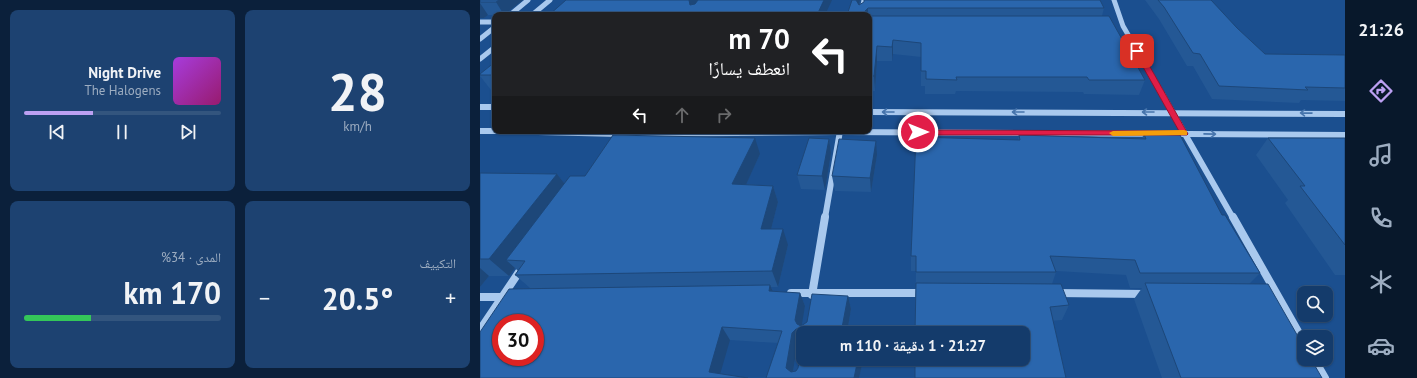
<!DOCTYPE html>
<html lang="ar">
<meta charset="utf-8">
<style>
body{margin:0;font-family:"PT Sans","Noto Naskh Arabic",sans-serif;background:#1d4271;color:#f1f3f6;direction:rtl;height:100vh;display:flex;flex-direction:column;font-size:15px;white-space:nowrap}
*{box-sizing:border-box;margin:0}
p{font-size:13px;color:#9dadc1}
.icon{flex:none;width:22px;height:22px;fill:none;stroke:currentColor;stroke-width:2;stroke-linecap:round;stroke-linejoin:round}
.map{position:relative;flex:1;overflow:hidden;direction:ltr}
.drawer{display:flex;flex-direction:column;gap:10px;padding:10px;background:#0b203b;width:480px}
.drawer>*{flex:none}
.guide{position:absolute;left:12px;top:12px;width:380px;height:122px;border-radius:8px;box-shadow:0 1px 3px #0004,0 0 0 1px #33557e;direction:rtl;background:#202124;color:#fff;overflow:hidden}
.fabs{position:absolute;left:817px;top:286px;display:grid;gap:8px}
.fabs a{display:grid;place-items:center;width:36px;height:36px;border-radius:8px;background:#143b6b;box-shadow:0 1px 3px #0004,0 0 0 1px #33557e;font-size:20px}
.speed{position:absolute;left:12px;top:314px;display:flex;gap:8px;font-size:20px;font-weight:700;text-align:center}
.speed>*{display:grid;place-content:center;width:52px;height:52px;border-radius:50%;background:#143b6b;box-shadow:0 1px 3px #0004,0 0 0 1px #33557e;line-height:1}
.speed .limit{border:6px solid #d22;background:#fff;color:#111}
.pin{position:absolute;display:grid;place-items:center;width:34px;height:34px;color:#fff;margin:-17px;border-radius:8px;box-shadow:0 2px 6px #0006}
.me{position:absolute;width:44px;margin:-22px;rotate:90deg;stroke-linejoin:round;filter:drop-shadow(0 0 3px #0008)}
.turn{display:flex;align-items:center;gap:14px;height:84px;padding:0 16px;font-size:18px}
.turn .icon{width:52px;height:52px;stroke-width:2.5}
.turn b{display:block;font-size:28px;line-height:34px}
.lanes{display:flex;align-items:center;height:38px;padding:0 16px;background:#0003;justify-content:center;gap:20px;direction:ltr}
.lanes .off{opacity:.35}
.big{font-size:30px;font-weight:700;line-height:1.1}
.drawer .tile{flex:1;display:flex;flex-direction:column;justify-content:center;gap:6px;min-width:0;padding:0 14px;border-radius:8px;background:#1d4271}
.drawer .dial{align-items:center;gap:0}
.dial b{font-size:52px;line-height:1}
.song{display:flex;align-items:center;gap:12px}
.cover{width:48px;height:48px;border-radius:6px;background:linear-gradient(135deg,hsl(280 70% 55%),hsl(320 70% 35%))}
.played{height:4px;border-radius:2px;background:linear-gradient(90deg,#bca0f2 35%,#33557e 35%)}
.keys{display:flex;justify-content:space-around;direction:ltr}
.heat{display:flex;justify-content:space-between;align-items:center;font-size:22px;direction:ltr}
.charge{height:6px;border-radius:3px;background:linear-gradient(90deg,#34c759 34%,#33557e 0)}
.drawer .tiles{flex:1;display:grid;gap:10px;grid-template-columns:repeat(2,1fr)}
.trip{position:absolute;left:316px;top:326px;width:234px;height:40px;border-radius:8px;background:#143b6b;box-shadow:0 1px 3px #0004,0 0 0 1px #33557e;font-weight:700;line-height:40px;text-align:center;direction:rtl}
main{display:flex;flex:1;min-height:0}
.tabs{display:flex;flex-direction:column;width:72px;justify-content:space-around;align-items:center;background:#08182b;color:#9dadc1}
.tabs .icon{width:28px;height:28px}
.tabs .selected{color:#bca0f2}
.tabs b{font-size:18px;color:#f1f3f6}
.map>svg:first-child{display:block}
.lines{fill:none;stroke-linecap:round;stroke-linejoin:round}
.minor-far2{stroke:#a9c9ee;stroke-width:5}
.minor-far1{stroke:#a9c9ee;stroke-width:6}
.minor{stroke:#a9c9ee;stroke-width:8}
.wall{fill:#245895;fill-rule:evenodd}
.shaded-wall{fill:#1d4779}
.building{fill:#2a66ad;stroke:#1d4779;fill-rule:evenodd}
.oneway{stroke:#4674ac}
.route{fill:#e11d48;stroke:#92132f}
.slow{fill:#f59e0b}
</style>
<main>
<nav class="tabs">
<b>21:26</b>
<svg class="icon selected" aria-label="directions" viewBox="0 0 24 24"><path d="M12 3l9 9-9 9-9-9zM9 14v-3h6M13 9l2 2-2 2"/></svg>
<svg class="icon" aria-label="music" viewBox="0 0 24 24"><path d="M9 18V5l10-2v13"/><circle cx="6" cy="18" r="3"/><circle cx="16" cy="16" r="3"/></svg>
<svg class="icon" aria-label="phone" viewBox="0 0 24 24"><path d="M5 4h4l2 5-3 2q2 4 5 5l2-3 5 2v4C11 20 4 13 5 4z"/></svg>
<svg class="icon" aria-label="climate" viewBox="0 0 24 24"><path d="M12 3v18M4 7l16 10M4 17L20 7"/></svg>
<svg class="icon" aria-label="car" viewBox="0 0 24 24"><path d="M5 17H2v-5l4-1 3-4h7l3 4 3 1v5h-3M9 17h6M6 11h13"/><circle cx="7" cy="17" r="2"/><circle cx="17" cy="17" r="2"/></svg>
</nav>
<div class="map">
<svg width="865" height="378" viewBox="0 0 865 378">
<rect width="100%" height="100%" fill="#1b4f8f"/>
<g class="lines">
<!-- minor-far2 -->
<g class="minor-far2">
<polyline points="634,0 643,26 683,95"/>
<polyline points="30,15 48,0"/>
<polyline points="52,15 70,0"/>
<polyline points="381,15 384,0"/>
<polyline points="0,22 15,22"/>
<polyline points="0,39 15,27"/>
<polyline points="0,59 15,47"/>
</g>
<!-- minor-far1 -->
<g class="minor-far1">
<polyline points="682,94 753,218"/>
<polyline points="0,107 15,107"/>
<polyline points="389,112 865,114"/>
<polyline points="0,131 15,131"/>
<polyline points="19,131 139,134 360,132 865,135"/>
<polyline points="345,218 360,131"/>
</g>
<!-- minor -->
<g class="minor">
<polyline points="753,217 824,342"/>
<polyline points="311,293 444,293"/>
<polyline points="575,293 666,294"/>
<polyline points="332,295 345,217"/>
<polyline points="0,297 32,297"/>
<polyline points="0,330 41,269"/>
<polyline points="834,359 845,378"/>
</g>
</g>
<!-- wall -->
<g class="wall">
<polygon points="0,0 43,0 24,15 8,15 4,18 0,18"/>
<polygon points="372,0 380,0 379,5 624,8 622,16 665,80 659,95 604,94 603,92 476,91 475,94 445,94 445,86 441,86 441,57 413,54 412,61 397,61 395,91 389,91 389,15 367,15"/>
<polygon points="665,0 731,0 757,28 785,54 865,55 865,101 821,100 819,103 732,99 713,66 707,66 679,19"/>
<polygon points="15,62 15,90 11,90 0,76 0,74"/>
<polygon points="664,134 742,215 780,273 769,284 842,378 682,378 654,299 662,288 650,288 646,275 576,271 576,272 572,284 589,305 582,320 435,333 436,271 431,271 431,256 538,140 539,135 662,138"/>
<polygon points="788,138 865,138 865,275 855,275 805,203 808,200 776,155"/>
<polygon points="349,139 351,153 345,190 321,189 317,175"/>
<path d="M280,154L266,184L293,186L298,202L291,229L308,245L298,287H291L293,291L320,293L325,306L321,326L368,296L371,309L367,333H323V359H382L383,361L379,378H286L298,343L250,340L0,378L50,288L35,275L38,271L35,268L29,276H9L0,287V173L77,174L84,183L105,176ZM321,342H323L318,368L316,371L313,372L317,346Z"/>
<polygon points="397,155 391,192 355,191 352,176"/>
</g>
<!-- shaded-wall -->
<g class="shaded-wall">
<polygon points="19,0 43,0 24,15 16,2"/>
<polygon points="209,0 221,0 214,13 210,5"/>
<polygon points="344,0 352,0 345,15 337,15"/>
<polygon points="376,0 380,0 377,14"/>
<polygon points="0,3 8,15 4,18 0,18"/>
<polygon points="388,8 388,15 384,15 384,12"/>
<polygon points="413,40 413,54 412,61 412,47"/>
<polygon points="397,46 397,61 395,91 394,76"/>
<polygon points="275,138 280,154 259,200 252,184"/>
<polygon points="349,139 351,153 345,190 342,176"/>
<polygon points="396,141 397,155 391,192 390,178"/>
<polygon points="77,174 91,192 26,260 35,268 29,276 9,259"/>
<polygon points="293,186 298,202 287,245 281,229"/>
<polygon points="303,229 308,245 298,287 292,271"/>
<polygon points="0,268 9,276 0,287"/>
<polygon points="290,285 296,298 289,291"/>
<polygon points="320,293 325,306 321,330 320,329 319,329 315,320"/>
<polygon points="368,296 371,309 367,333 361,333"/>
<polygon points="242,327 250,340 239,378 229,372"/>
<polygon points="316,329 321,342 317,346 312,378 306,368 312,333"/>
<polygon points="378,359 382,359 383,361 379,378 374,378"/>
</g>
<!-- building -->
<g class="building">
<polygon points="0,0 19,0 16,2 0,2"/>
<polygon points="86,0 209,0 210,5 215,4 218,0 344,0 337,15 69,15"/>
<polygon points="372,0 376,0 379,5 384,2 384,0 620,0 624,8 388,8 384,12 387,15 367,15"/>
<polygon points="678,0 731,0 757,28 785,54 865,55 865,88 825,87 828,90 739,86 720,54 713,53 684,7"/>
<polygon points="389,16 629,16 665,80 609,80 607,77 476,77 477,80 446,79 446,71 441,71 441,43 413,40 412,47 397,46 394,76 389,76"/>
<polygon points="15,62 15,75 0,75 0,74"/>
<polygon points="664,134 700,135 742,215 745,215 780,273 660,273 655,260 570,256 576,272 436,272 436,256 431,256 436,137 540,140 539,135 666,139"/>
<polygon points="133,135 275,138 252,184 293,186 281,229 303,229 292,271 35,275 45,261 26,260 90,176 105,176"/>
<polygon points="329,138 349,139 342,176 317,175"/>
<polygon points="788,138 865,138 865,245 820,186 825,186"/>
<polygon points="359,139 396,141 390,178 352,176"/>
<polygon points="0,173 77,174 9,259 0,259"/>
<polygon points="436,283 581,284 589,305 570,307 586,378 435,378 435,359 543,359 543,333 435,333"/>
<polygon points="665,283 788,284 824,347 824,359 831,359 842,378 701,378"/>
<path d="M290,285L289,291L320,293L315,320L317,324L321,326L327,322L332,294L368,296L361,333H323V334L320,329H316L312,333L306,368L311,372L316,371L318,368L323,341V359H378L374,378H286L302,331L242,327L229,372L268,378H0V332L29,289ZM21,323H55V357H21Z"/>
</g>
<!-- one-way arrows -->
<defs><path id="oneway-shaft" d="M-6 0H5M1.5-3L5.5 0L1.5 3" fill="none" stroke-width="1.6" stroke-linecap="round" stroke-linejoin="round"/></defs>
<g class="oneway">
<use href="#oneway-shaft" transform="translate(408 112) rotate(-180)"/>
<use href="#oneway-shaft" transform="translate(538 112) rotate(-180)"/>
<use href="#oneway-shaft" transform="translate(668 112) rotate(-180)"/>
<use href="#oneway-shaft" transform="translate(826 113) rotate(-179)"/>
<use href="#oneway-shaft" transform="translate(730 134) rotate(1)"/>
</g>
<!-- route -->
<polygon class="route" points="655,49 661,51 708,134 707,135 438,135 434,132 438,130 699,131 654,51"/>
<!-- slow -->
<polygon class="slow" points="704,130 707,131 707,135 633,136 629,133 633,131"/>
</svg>
<div class="fabs">
<a><svg class="icon" aria-label="search" viewBox="0 0 24 24"><circle cx="10" cy="10" r="6"/><path d="M15 15l6 6"/></svg></a>
<a><svg class="icon" aria-label="layers" viewBox="0 0 24 24"><path d="M12 4l9 5-9 5-9-5zM3 14l9 5 9-5"/></svg></a>
</div>
<div class="speed"><div class="limit">30</div></div>
<div class="pin" style="left:657px;top:51px;background:#d93025"><svg class="icon" aria-label="arrive" viewBox="0 0 24 24"><path d="M6 21V4h12l-3 4 3 4H6"/></svg></div>
<svg class="me" style="left:438px;top:132px" viewBox="-20 -20 40 40"><circle r="17" fill="#e11d48" stroke="#fff" stroke-width="3"/><path d="M0-11L8 9 0 5-8 9z" fill="#fff"/></svg>
<div class="trip">21:27 · 1 دقيقة · 110 m</div>
<div class="guide">
<div class="turn"><svg class="icon" aria-label="left" viewBox="0 0 24 24"><path d="M17 20v-9H6M10 6l-5 5 5 5"/></svg><div><b>70 m</b>انعطف يسارًا</div></div>
<div class="lanes"><svg class="icon" aria-label="left" viewBox="0 0 24 24"><path d="M17 20v-9H6M10 6l-5 5 5 5"/></svg><svg class="icon off" aria-label="ahead" viewBox="0 0 24 24"><path d="M12 20V5M6 11l6-6 6 6"/></svg><svg class="icon off" aria-label="right" viewBox="0 0 24 24"><path d="M7 20v-9h11M14 6l5 5-5 5"/></svg></div>
</div>
</div>
<section class="drawer">
<div class="tiles">
<div class="tile dial"><b>28</b><p>km/h</p></div>
<div class="tile">
<div class="song"><i class="cover"></i><div><b>Night Drive</b><p>The Halogens</p></div></div>
<div class="played"></div>
<div class="keys"><svg class="icon" aria-label="previous" viewBox="0 0 24 24"><path d="M18 5L8 12l10 7zM5 5v14"/></svg><svg class="icon" aria-label="pause" viewBox="0 0 24 24"><path d="M8 5v14M16 5v14"/></svg><svg class="icon" aria-label="next" viewBox="0 0 24 24"><path d="M6 5l10 7-10 7zM19 5v14"/></svg></div>
</div>
<div class="tile"><p>التكييف</p>
<div class="heat"><a>−</a><b class="big">20.5°</b><a>+</a></div>
</div>
<div class="tile"><p>المدى · 34%</p><b class="big">170 km</b><div class="charge"></div></div>
</div>
</section>
</main>
